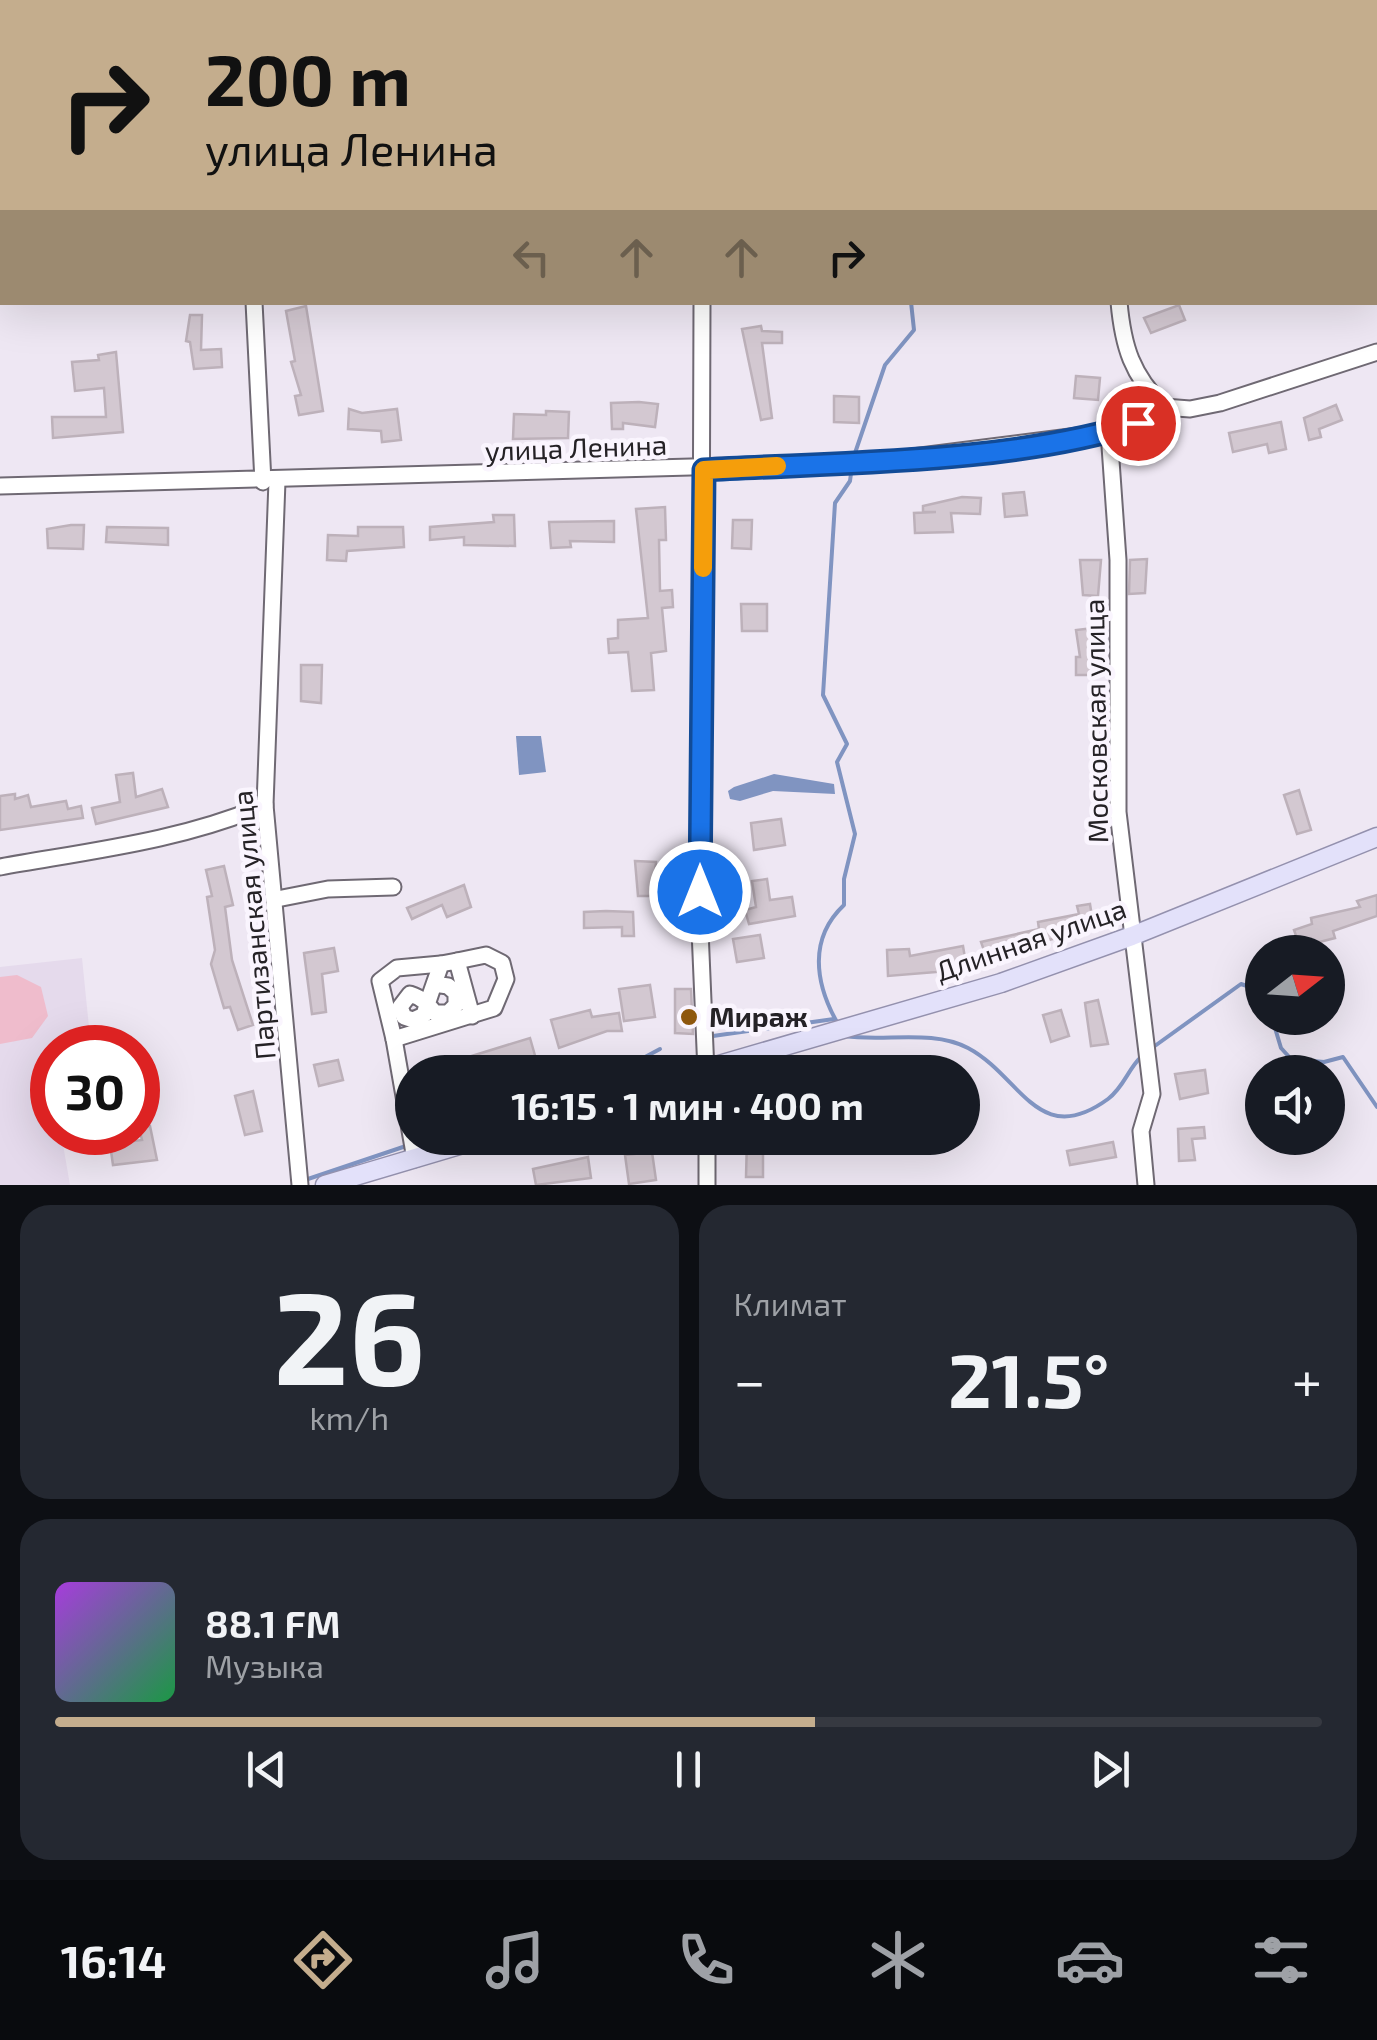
<!DOCTYPE html>
<html lang="ru">
<meta charset="utf-8">
<style>
body{margin:0;font-family:"Exo 2",sans-serif;background:#242831;color:#f1f3f6;height:100vh;display:flex;flex-direction:column;font-size:38px;white-space:nowrap}
*{box-sizing:border-box;margin:0}
p{font-size:32px;color:#9ea1a6}
.icon{flex:none;width:55px;height:55px;fill:none;stroke:currentColor;stroke-width:2;stroke-linecap:round;stroke-linejoin:round}
.map{position:relative;height:1185px;overflow:hidden}
.sheet{display:flex;flex-direction:column;gap:20px;padding:20px;background:#0d0f14;flex:1}
.sheet>*{flex:none}
.top-card{position:absolute;left:0px;top:0px;width:1378px;height:305px;box-shadow:0 10px 40px #0002;background:#c4ad8d;color:#111;overflow:hidden}
.needle{width:65px;rotate:73deg}
.buttons{position:absolute;left:1245px;top:935px;display:grid;gap:20px}
.buttons a{display:grid;place-items:center;width:100px;height:100px;border-radius:50%;background:#171b24;box-shadow:0 10px 40px #0002;font-size:50px}
.speed{position:absolute;left:30px;top:1025px;display:flex;gap:20px;font-size:50px;font-weight:700;text-align:center}
.speed>*{display:grid;place-content:center;width:130px;height:130px;border-radius:50%;background:#171b24;box-shadow:0 10px 40px #0002;line-height:1}
.speed .limit{border:15px solid #d22;background:#fff;color:#111}
.pin{position:absolute;display:grid;place-items:center;width:85px;height:85px;color:#fff;margin:-42px;border:5px solid #fff;border-radius:50%;box-shadow:0 2px 10px #0007}
.me{position:absolute;width:110px;margin:-55px;rotate:0deg;stroke-linejoin:round;filter:drop-shadow(0 0 8px #0008)}
.turn{display:flex;align-items:center;gap:35px;height:210px;padding:0 40px;font-size:45px}
.turn .icon{width:130px;height:130px;stroke-width:2.5}
.turn b{display:block;font-size:70px;line-height:85px}
.lanes{display:flex;align-items:center;height:95px;padding:0 40px;background:#0003;justify-content:center;gap:50px;direction:ltr}
.lanes .off{opacity:.35}
.big{font-size:75px;font-weight:700;line-height:1.1}
.sheet .card{flex:1;display:flex;flex-direction:column;justify-content:center;gap:15px;min-width:0;padding:0 35px;border-radius:30px;background:#242831}
.sheet .dial{align-items:center;gap:0}
.dial b{font-size:130px;line-height:1}
.song{display:flex;align-items:center;gap:30px}
.cover{width:120px;height:120px;border-radius:15px;background:linear-gradient(135deg,hsl(280 70% 55%),hsl(140 70% 35%))}
.played{height:10px;border-radius:5px;background:linear-gradient(90deg,#c4ad8d 60%,#363941 60%)}
.keys{display:flex;justify-content:space-around;direction:ltr}
.heat{display:flex;justify-content:space-between;align-items:center;font-size:55px;direction:ltr}
.sheet .tiles{flex:1;display:grid;gap:20px;grid-template-columns:1fr 1fr}
.card:last-child{grid-column:span 2}
.trip{position:absolute;left:395px;top:1055px;width:585px;height:100px;border-radius:50px;background:#171b24;box-shadow:0 10px 40px #0002;font-weight:700;line-height:100px;text-align:center}
.dock{display:flex;height:160px;justify-content:space-around;align-items:center;background:#090b0e;color:#9ea1a6}
.dock .icon{width:70px;height:70px}
.dock .active{color:#c4ad8d}
.dock b{font-size:45px;color:#f1f3f6}
.map>svg:first-child{display:block}
.built{fill:#e5daec}
.green{fill:#efbccc}
.water{fill:#8094c1}
.lines{fill:none;stroke-linecap:round;stroke-linejoin:round}
.stream{stroke:#8094c1;stroke-width:4}
.building{fill:#d3c8d1;stroke:#bdb1ba;stroke-width:2.5}
.minor-casing{stroke:#6f6973;stroke-width:19}
.major-casing{stroke:#9491ae;stroke-width:21}
.minor{stroke:#fff;stroke-width:15}
.major{stroke:#e3e1fa;stroke-width:18}
.route-casing{stroke:#114b97;stroke-width:25}
.route{stroke:#1a73e8;stroke-width:18}
.slow{stroke:#f59e0b;stroke-width:18}
.poi-dot{fill:#8e570d;stroke:#faf5fe;stroke-width:4}
.labels{text-anchor:middle;stroke-width:9;stroke-linejoin:round;paint-order:stroke}
.street-label{font-size:28px;fill:#252226;stroke:#faf5fe}
.poi-label{font-size:28px;font-weight:bold;fill:#252226;stroke:#faf5fe;text-anchor:start}
</style>
<div class="map">
<svg width="1377" height="1185" viewBox="0 0 1377 1185">
<rect width="100%" height="100%" fill="#eee7f3"/>
<!-- built -->
<polygon class="built" points="82,958 91,1047 52,1048 51,1071 52,1132 61,1133 70,1185 0,1185 0,967"/>
<!-- green -->
<polygon class="green" points="17,975 41,987 48,1016 32,1038 0,1044 0,977"/>
<!-- water -->
<g class="water">
<polygon points="516,736 541,736 546,772 519,775"/>
<polygon points="774,774 834,784 835,794 773,791 740,801 730,799 728,791 734,787"/>
</g>
<g class="lines">
<!-- stream -->
<g class="stream">
<polyline points="855,0 856,2"/>
<polyline points="854,456 885,365 914,330 911,302"/>
<polyline points="1272,1018 1281,1048 1291,1059 1324,1062 1343,1057 1377,1107"/>
<path d="M838,1024C814,982 809,938 844,905V879L855,834L837,762L847,744L823,695L835,503L850,481L852,466"/>
<polyline points="713,1036 834,1019"/>
<path d="M845,1036C884,1042 932,1029 968,1048C1021,1076 1038,1150 1108,1099C1124,1087 1128,1069 1141,1057"/>
<polyline points="1152,1048 1241,984 1262,991"/>
<polyline points="617,1072 660,1049"/>
<polyline points="416,1144 441,1138"/>
<polyline points="305,1180 406,1146"/>
</g>
</g>
<!-- building -->
<g class="building">
<polygon points="1179,305 1185,320 1151,333 1144,318"/>
<polygon points="306,306 323,411 299,415 295,396 301,395 291,362 295,361 286,311"/>
<polygon points="190,315 202,315 201,350 221,349 222,367 194,369 190,342 186,341"/>
<polygon points="761,326 762,331 782,332 782,343 762,343 772,418 761,420 742,329"/>
<polygon points="116,352 123,432 53,438 52,417 106,417 104,388 75,391 72,362 99,360 98,355"/>
<polygon points="1076,376 1100,378 1098,400 1074,398"/>
<polygon points="834,396 859,397 859,423 834,422"/>
<polygon points="639,402 658,404 655,427 623,423 623,429 612,429 611,403"/>
<polygon points="1336,405 1342,420 1319,429 1321,437 1309,440 1304,418"/>
<polygon points="349,409 362,413 397,409 401,440 382,442 381,431 348,429"/>
<polygon points="546,411 569,412 568,438 513,439 514,414 546,415"/>
<polygon points="1281,422 1286,449 1269,453 1267,444 1233,452 1229,433"/>
<polygon points="1024,492 1027,515 1005,517 1003,494"/>
<polygon points="962,497 981,498 980,514 951,513 953,532 915,533 914,513 936,512 923,512 923,506"/>
<polygon points="665,507 666,540 659,540 660,591 672,590 673,607 662,608 666,651 651,653 654,690 632,691 628,652 609,653 608,639 618,638 618,620 648,618 636,509"/>
<polygon points="493,515 514,515 515,546 464,545 464,537 430,540 430,527 494,522"/>
<polygon points="733,520 752,520 751,549 732,548"/>
<polygon points="614,521 614,542 570,541 571,547 551,548 549,522"/>
<polygon points="71,525 84,525 83,549 48,548 47,529"/>
<polygon points="107,527 168,528 168,545 106,542"/>
<polygon points="358,527 403,527 404,547 347,551 346,561 327,560 328,535 358,536"/>
<polygon points="1147,559 1145,593 1129,594 1130,560"/>
<polygon points="1080,560 1101,560 1098,596 1083,595"/>
<polygon points="741,604 767,604 767,631 742,631"/>
<polygon points="1094,628 1095,675 1076,675 1076,657 1080,657 1076,630"/>
<polygon points="301,665 322,665 321,703 301,701"/>
<polygon points="133,773 136,797 162,789 168,807 96,824 92,808 120,802 116,775"/>
<polygon points="1299,790 1311,830 1297,834 1284,795"/>
<polygon points="15,794 15,799 28,795 31,807 66,801 68,809 81,806 83,818 0,830 0,796"/>
<polygon points="781,819 785,845 754,850 751,823"/>
<polygon points="635,861 656,862 653,896 638,896"/>
<polygon points="224,866 233,905 225,907 232,960 253,1025 238,1030 230,1007 224,1008 211,964 215,950 207,897 212,896 206,870"/>
<polygon points="767,879 770,900 792,897 795,916 749,924 745,910 756,907 752,881"/>
<polygon points="464,885 471,907 447,917 442,905 412,919 407,908"/>
<polygon points="1377,895 1377,916 1333,931 1335,938 1300,947 1294,930 1312,924 1311,918 1360,907 1357,901"/>
<polygon points="1090,904 1093,923 1060,928 1062,937 1006,949 987,959 981,942 1039,929 1038,922 1079,914 1077,906"/>
<polygon points="606,911 633,912 634,936 622,936 622,927 584,928 584,912"/>
<polygon points="760,935 764,958 737,962 733,939"/>
<polygon points="963,946 966,964 936,972 888,976 887,950 909,949 910,956"/>
<polygon points="334,948 338,971 322,974 326,1012 312,1014 304,953"/>
<polygon points="650,985 655,1017 624,1021 619,989"/>
<polygon points="675,989 691,989 693,1034 675,1033"/>
<polygon points="1098,1000 1108,1044 1091,1046 1085,1003"/>
<polygon points="590,1010 592,1017 619,1013 622,1031 607,1031 559,1048 551,1020"/>
<polygon points="1061,1010 1069,1036 1051,1042 1043,1015"/>
<polygon points="530,1038 536,1059 486,1072 420,1072"/>
<polygon points="338,1060 343,1080 319,1086 314,1065"/>
<polygon points="1205,1070 1208,1093 1180,1099 1175,1074"/>
<polygon points="253,1091 262,1131 245,1135 235,1096"/>
<polygon points="150,1126 157,1160 113,1165 110,1144 142,1140 139,1128"/>
<polygon points="1204,1127 1205,1138 1192,1139 1195,1160 1179,1161 1178,1129"/>
<polygon points="747,1139 763,1139 763,1177 746,1177"/>
<polygon points="1113,1142 1116,1157 1070,1165 1067,1151"/>
<polygon points="652,1152 656,1180 629,1184 625,1155"/>
<polygon points="588,1157 591,1178 536,1185 533,1169"/>
</g>
<g class="lines">
<!-- minor casing -->
<g class="minor-casing">
<g id="minor">
<polyline points="238,0 238,2"/>
<polyline points="701,0 701,2"/>
<polyline points="1109,0 1109,2"/>
<polyline points="136,2 197,0"/>
<polyline points="0,8 2,8"/>
<polyline points="254,302 263,482"/>
<polyline points="702,302 700,930 706,1072"/>
<path d="M1119,302C1123,347 1132,375 1164,407"/>
<polyline points="1109,432 1118,560 1118,812 1152,1094 1141,1131 1146,1185"/>
<polyline points="277,481 265,805 300,1185"/>
<polyline points="0,486 873,462 1109,432 1139,423 1164,407 1190,409 1220,403 1377,352"/>
<path d="M0,867C89,851 181,841 265,805"/>
<polyline points="277,899 328,889 393,887"/>
<polyline points="441,964 397,968 380,981 394,1039 494,1008 506,979 502,963 486,955 457,961"/>
<path d="M434,984L448,986L456,993V1005L448,1013H435C427,1003 422,998 410,994L400,1007L404,1017L413,1020L424,1015C429,997 435,982 441,964L457,961L472,1016"/>
<polyline points="394,1039 415,1159"/>
<polyline points="707,1138 707,1185"/>
</g>
</g>
<!-- major casing -->
<g class="major-casing">
<g id="major">
<polyline points="695,1072 1001,983 1132,936 1377,837"/>
<polyline points="325,1185 483,1138"/>
</g>
</g>
<!-- minor -->
<use href="#minor" class="minor"/>
<!-- major -->
<use href="#major" class="major"/>
</g>
<g class="lines">
<!-- route casing -->
<g class="route-casing">
<path id="route" d="M700,892L704,470C840,462 1009,464 1138,423"/>
</g>
<!-- route -->
<use href="#route" class="route"/>
<!-- slow -->
<polyline class="slow" points="703,568 704,470 777,466"/>
</g>
<!-- markers -->
<circle class="poi-dot" cx="689" cy="1017" r="10"/>
<g class="labels">
<!-- street labels -->
<g class="street-label">
<text transform="translate(576 448) rotate(-2)" y="10">улица Ленина</text>
<text transform="translate(1096 721) rotate(-91)" y="10">Московская улица</text>
<text transform="translate(254 925) rotate(-95)" y="10">Партизанская улица</text>
<text transform="translate(1031 940) rotate(-19)" y="10">Длинная улица</text>
</g>
<!-- poi labels -->
<g class="poi-label">
<text x="709" y="1027">Мираж</text>
</g>
</g>
</svg>
<div class="buttons">
<a><svg class="needle" viewBox="-14 -14 28 28"><path d="M0-13l5 13h-10z" fill="#e53935"/><path d="M0 13l5-13h-10z" fill="#9ea1a6"/></svg></a>
<a><svg class="icon" aria-label="sound" viewBox="0 0 24 24"><path d="M4 9h4l5-4v14l-5-4H4zM17 9q2 3 0 6"/></svg></a>
</div>
<div class="speed"><div class="limit">30</div></div>
<div class="pin" style="left:1138px;top:423px;background:#d93025"><svg class="icon" aria-label="arrive" viewBox="0 0 24 24"><path d="M6 21V4h12l-3 4 3 4H6"/></svg></div>
<svg class="me" style="left:700px;top:892px" viewBox="-20 -20 40 40"><circle r="17" fill="#1a73e8" stroke="#fff" stroke-width="3"/><path d="M0-11L8 9 0 5-8 9z" fill="#fff"/></svg>
<div class="trip">16:15 · 1 мин · 400 m</div>
<div class="top-card">
<div class="turn"><svg class="icon" aria-label="right" viewBox="0 0 24 24"><path d="M7 20v-9h11M14 6l5 5-5 5"/></svg><div><b>200 m</b>улица Ленина</div></div>
<div class="lanes"><svg class="icon off" aria-label="left" viewBox="0 0 24 24"><path d="M17 20v-9H6M10 6l-5 5 5 5"/></svg><svg class="icon off" aria-label="ahead" viewBox="0 0 24 24"><path d="M12 20V5M6 11l6-6 6 6"/></svg><svg class="icon off" aria-label="ahead" viewBox="0 0 24 24"><path d="M12 20V5M6 11l6-6 6 6"/></svg><svg class="icon" aria-label="right" viewBox="0 0 24 24"><path d="M7 20v-9h11M14 6l5 5-5 5"/></svg></div>
</div>
</div>
<section class="sheet">
<div class="tiles">
<div class="card dial"><b>26</b><p>km/h</p></div>
<div class="card"><p>Климат</p>
<div class="heat"><a>−</a><b class="big">21.5°</b><a>+</a></div>
</div>
<div class="card">
<div class="song"><i class="cover"></i><div><b>88.1 FM</b><p>Музыка</p></div></div>
<div class="played"></div>
<div class="keys"><svg class="icon" aria-label="previous" viewBox="0 0 24 24"><path d="M18 5L8 12l10 7zM5 5v14"/></svg><svg class="icon" aria-label="pause" viewBox="0 0 24 24"><path d="M8 5v14M16 5v14"/></svg><svg class="icon" aria-label="next" viewBox="0 0 24 24"><path d="M6 5l10 7-10 7zM19 5v14"/></svg></div>
</div>
</div>
</section>
<nav class="dock">
<b>16:14</b>
<svg class="icon active" aria-label="directions" viewBox="0 0 24 24"><path d="M12 3l9 9-9 9-9-9zM9 14v-3h6M13 9l2 2-2 2"/></svg>
<svg class="icon" aria-label="music" viewBox="0 0 24 24"><path d="M9 18V5l10-2v13"/><circle cx="6" cy="18" r="3"/><circle cx="16" cy="16" r="3"/></svg>
<svg class="icon" aria-label="phone" viewBox="0 0 24 24"><path d="M5 4h4l2 5-3 2q2 4 5 5l2-3 5 2v4C11 20 4 13 5 4z"/></svg>
<svg class="icon" aria-label="climate" viewBox="0 0 24 24"><path d="M12 3v18M4 7l16 10M4 17L20 7"/></svg>
<svg class="icon" aria-label="car" viewBox="0 0 24 24"><path d="M5 17H2v-5l4-1 3-4h7l3 4 3 1v5h-3M9 17h6M6 11h13"/><circle cx="7" cy="17" r="2"/><circle cx="17" cy="17" r="2"/></svg>
<svg class="icon" aria-label="filters" viewBox="0 0 24 24"><path d="M4 7h16M4 17h16"/><circle cx="9" cy="7" r="2"/><circle cx="15" cy="17" r="2"/></svg>
</nav>
